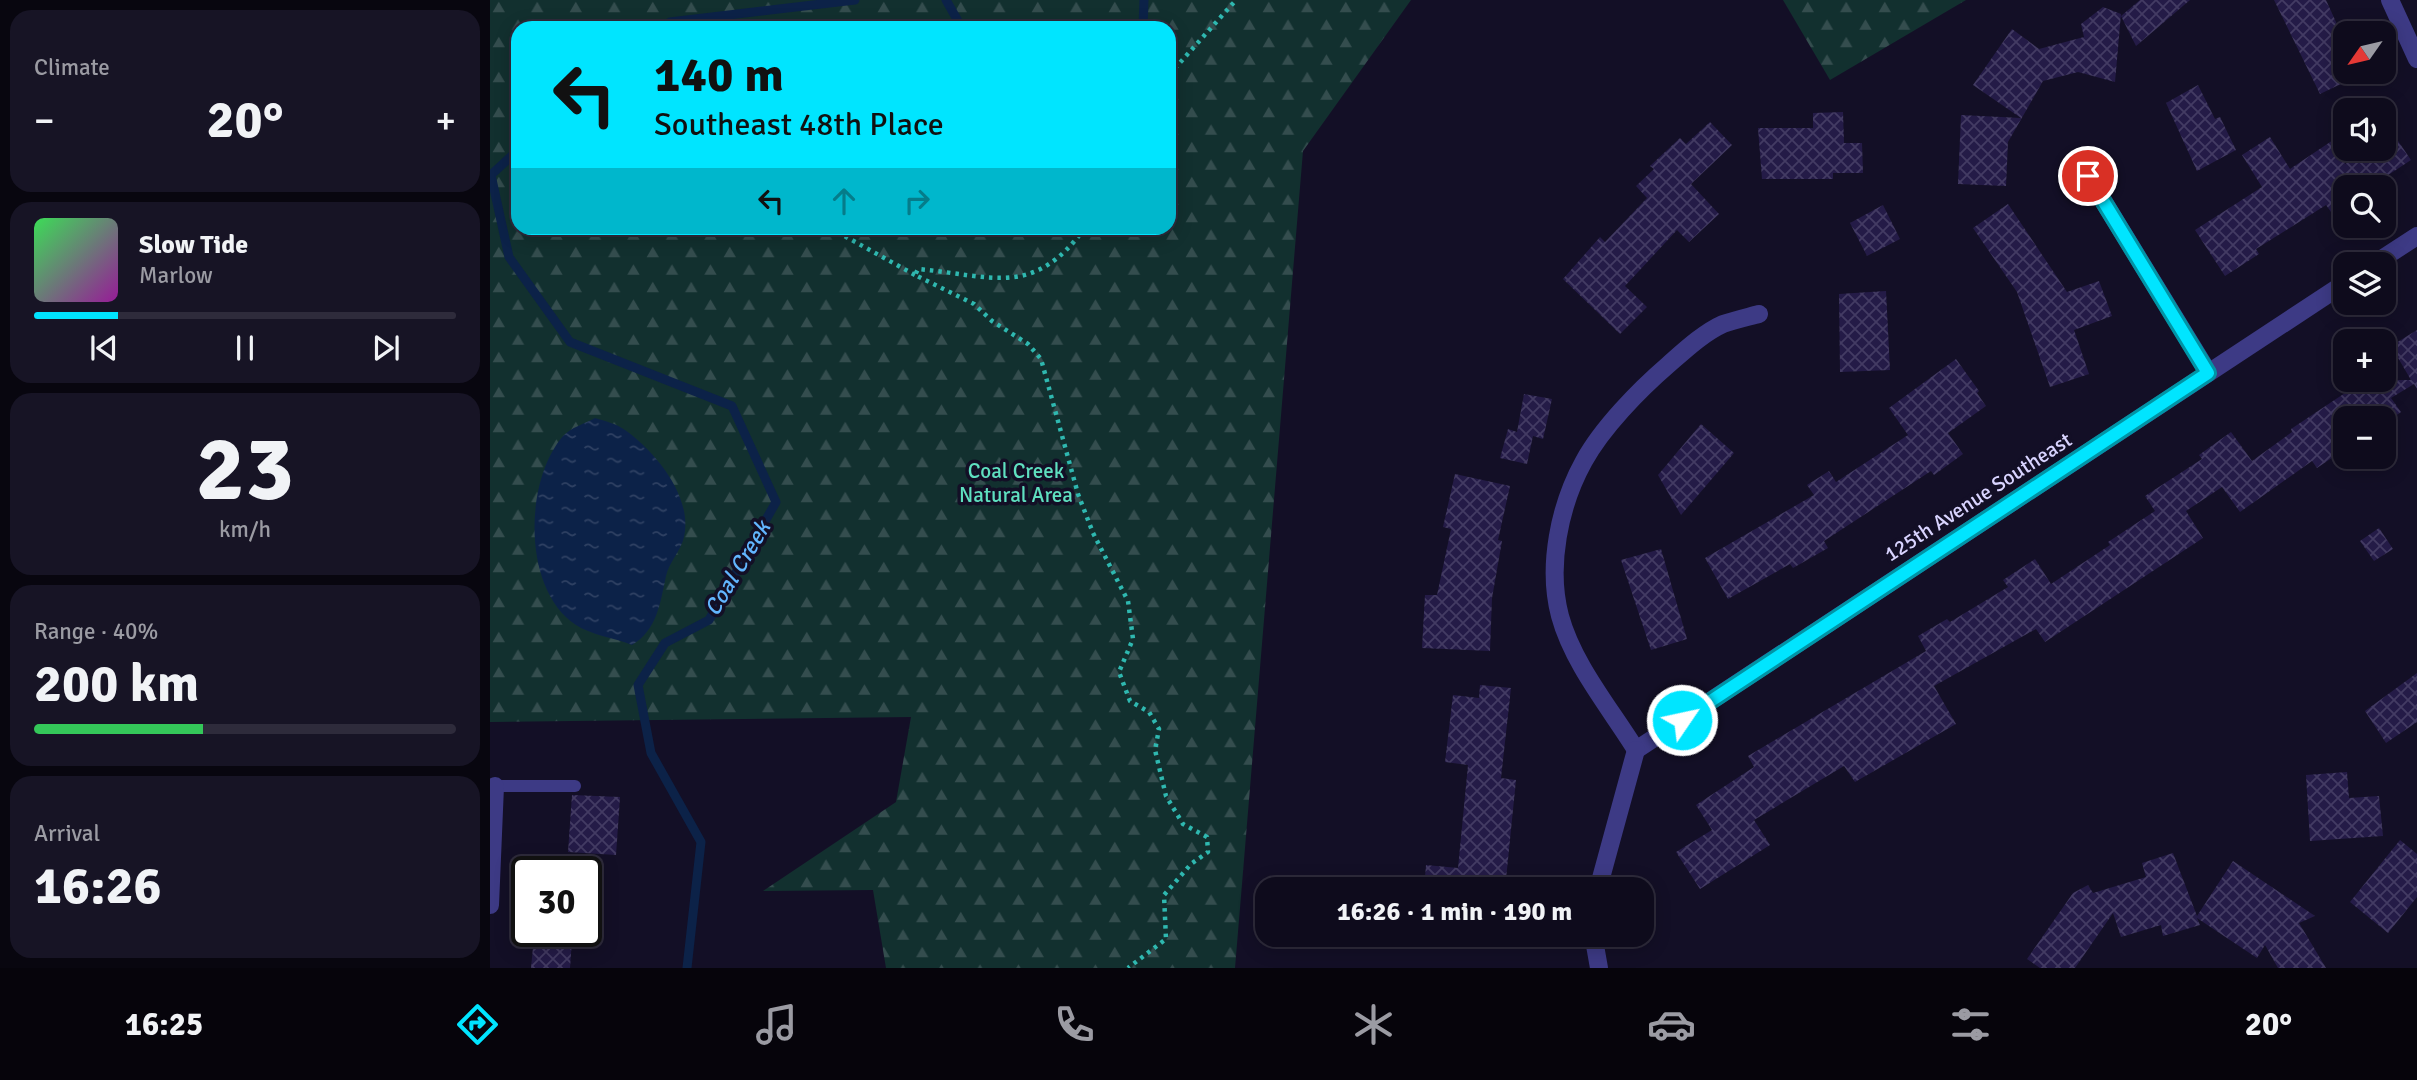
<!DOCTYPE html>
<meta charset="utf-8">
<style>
body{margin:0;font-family:Signika,sans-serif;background:#171425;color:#f1f3f6;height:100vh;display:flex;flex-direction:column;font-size:26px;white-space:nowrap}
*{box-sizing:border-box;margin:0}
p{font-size:23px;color:#9b9ba3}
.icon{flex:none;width:38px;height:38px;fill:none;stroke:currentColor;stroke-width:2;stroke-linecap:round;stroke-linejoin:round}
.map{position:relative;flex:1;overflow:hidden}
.side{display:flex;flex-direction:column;gap:10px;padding:10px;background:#08060f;width:490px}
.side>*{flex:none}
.hud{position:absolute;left:21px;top:21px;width:665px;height:214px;border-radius:21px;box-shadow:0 4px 18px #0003,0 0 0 2px #2e2b3b;background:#00e5ff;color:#111;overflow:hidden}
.needle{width:46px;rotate:236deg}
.controls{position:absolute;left:1843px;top:21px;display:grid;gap:14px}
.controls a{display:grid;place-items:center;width:63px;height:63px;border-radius:14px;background:#0e0b1c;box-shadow:0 4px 18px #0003,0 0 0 2px #2e2b3b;font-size:35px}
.speed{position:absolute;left:21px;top:856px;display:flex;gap:14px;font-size:35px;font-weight:700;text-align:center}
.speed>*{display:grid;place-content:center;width:91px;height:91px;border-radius:50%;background:#0e0b1c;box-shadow:0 4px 18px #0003,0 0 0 2px #2e2b3b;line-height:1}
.speed .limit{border:4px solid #111;border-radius:10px;background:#fff;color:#111}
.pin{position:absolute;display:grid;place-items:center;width:60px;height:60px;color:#fff;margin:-30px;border:4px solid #fff;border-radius:50%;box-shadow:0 2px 7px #0007}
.me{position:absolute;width:77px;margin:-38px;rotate:56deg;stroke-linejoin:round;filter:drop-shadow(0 0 5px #0008)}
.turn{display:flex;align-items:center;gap:24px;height:147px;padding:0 28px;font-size:32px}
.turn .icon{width:91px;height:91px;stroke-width:2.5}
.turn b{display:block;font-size:49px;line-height:60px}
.lanes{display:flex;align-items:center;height:66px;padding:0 28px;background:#0003;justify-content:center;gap:35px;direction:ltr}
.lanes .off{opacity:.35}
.big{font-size:52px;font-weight:700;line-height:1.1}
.side .widget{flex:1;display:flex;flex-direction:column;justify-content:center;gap:10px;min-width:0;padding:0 24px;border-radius:21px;background:#171425}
.side .dial{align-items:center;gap:0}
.dial b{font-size:91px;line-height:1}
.song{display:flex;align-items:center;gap:21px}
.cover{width:84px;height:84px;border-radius:10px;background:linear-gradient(135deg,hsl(130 70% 55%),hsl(300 70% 35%))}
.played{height:7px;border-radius:4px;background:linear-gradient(90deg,#00e5ff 20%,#2e2b3b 20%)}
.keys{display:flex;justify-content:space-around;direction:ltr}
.heat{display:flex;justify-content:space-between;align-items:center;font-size:38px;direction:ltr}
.charge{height:10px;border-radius:5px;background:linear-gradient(90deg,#34c759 40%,#2e2b3b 0)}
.trip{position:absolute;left:765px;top:877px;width:399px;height:70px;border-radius:21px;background:#0e0b1c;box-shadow:0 4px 18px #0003,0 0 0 2px #2e2b3b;font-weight:700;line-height:70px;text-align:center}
.dock{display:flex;height:112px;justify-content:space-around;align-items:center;background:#06040b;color:#9b9ba3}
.dock .icon{width:49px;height:49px}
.dock .current{color:#00e5ff}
.dock b{font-size:32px;color:#f1f3f6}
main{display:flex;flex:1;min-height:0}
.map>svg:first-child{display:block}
.forest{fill:url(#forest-firs);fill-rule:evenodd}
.water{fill:url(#water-ripples)}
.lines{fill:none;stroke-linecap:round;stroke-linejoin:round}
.stream{stroke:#0c2248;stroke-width:9}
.building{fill:url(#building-cross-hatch)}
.path{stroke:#2fb8b0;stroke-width:4.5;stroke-dasharray:3.5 5;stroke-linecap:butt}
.service{stroke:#3d3a85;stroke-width:12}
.minor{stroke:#3d3a85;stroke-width:18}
.route-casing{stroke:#0095a6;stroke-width:18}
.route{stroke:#00e5ff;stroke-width:12}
.labels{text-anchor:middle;stroke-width:7;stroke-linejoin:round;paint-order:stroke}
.park-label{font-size:21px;fill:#5fe0c0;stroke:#130f26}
.street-label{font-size:21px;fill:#d9d4ff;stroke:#130f26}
.water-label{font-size:23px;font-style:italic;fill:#62b6ff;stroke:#130f26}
</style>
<main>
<section class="side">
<div class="widget"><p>Climate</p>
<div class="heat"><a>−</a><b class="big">20°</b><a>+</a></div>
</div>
<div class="widget">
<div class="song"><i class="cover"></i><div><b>Slow Tide</b><p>Marlow</p></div></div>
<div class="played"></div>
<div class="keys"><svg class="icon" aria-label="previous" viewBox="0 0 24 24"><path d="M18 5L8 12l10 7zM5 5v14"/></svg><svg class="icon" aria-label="pause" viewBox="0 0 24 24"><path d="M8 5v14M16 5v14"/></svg><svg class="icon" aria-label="next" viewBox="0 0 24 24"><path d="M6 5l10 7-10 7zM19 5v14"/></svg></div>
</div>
<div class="widget dial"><b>23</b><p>km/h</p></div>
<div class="widget"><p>Range · 40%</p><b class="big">200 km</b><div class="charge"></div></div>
<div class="widget"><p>Arrival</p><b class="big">16:26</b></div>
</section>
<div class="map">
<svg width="1927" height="968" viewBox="0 0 1927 968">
<defs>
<pattern id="forest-firs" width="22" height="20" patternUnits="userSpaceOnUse" patternTransform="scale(1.75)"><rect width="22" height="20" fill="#12302f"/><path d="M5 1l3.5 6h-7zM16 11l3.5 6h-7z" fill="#344d4e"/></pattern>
<pattern id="water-ripples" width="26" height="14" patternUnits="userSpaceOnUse" patternTransform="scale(1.75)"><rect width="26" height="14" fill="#0c2248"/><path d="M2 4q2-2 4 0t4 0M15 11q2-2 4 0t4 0" fill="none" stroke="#2f4163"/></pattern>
<pattern id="building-cross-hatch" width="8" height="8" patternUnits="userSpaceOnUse" patternTransform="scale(1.75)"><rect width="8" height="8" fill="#241b47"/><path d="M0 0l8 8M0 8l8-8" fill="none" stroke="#433b63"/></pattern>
</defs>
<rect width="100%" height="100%" fill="#130f26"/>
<g class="forest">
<path d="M0,0H921L813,151L745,968H396L383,890L273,891L406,802L421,717L0,722ZM28,28H679V228H28Z"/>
<polygon points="1293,0 1476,0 1340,80"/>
</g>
<path class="water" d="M105,418C115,421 127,424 135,430C166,452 203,497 194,537C191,551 179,562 176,576C170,604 167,630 142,645C125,638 101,635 86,625C32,590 34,481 73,436C80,428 96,423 105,418Z"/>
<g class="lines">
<g class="stream">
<polyline points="456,0 472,28"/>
<polyline points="172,28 180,22 365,0"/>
<polyline points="653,28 654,0"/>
<polyline points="28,150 1,175 19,257 80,342 242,406 286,502 219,620 175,643 148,685 161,753 211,842 197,968"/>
</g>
</g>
<g class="building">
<polygon points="1650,0 1700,0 1646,46 1631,16"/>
<polygon points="1784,0 1836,0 1855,42 1855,82 1830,94"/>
<polygon points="1613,7 1631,14 1625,82 1588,72 1553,81 1518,142 1516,186 1468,184 1471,115 1531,118 1483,85 1522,29 1549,49 1594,37 1591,24"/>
<polygon points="1708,85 1725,119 1730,117 1746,150 1707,171 1676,103"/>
<polygon points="1353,112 1354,143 1372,143 1373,173 1343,173 1343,179 1272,179 1268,128 1323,128 1323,113"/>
<polygon points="1220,122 1242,145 1201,184 1229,214 1199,242 1187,230 1135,286 1157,307 1130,334 1073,279 1110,237 1115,242 1157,198 1146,186 1164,169 1160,166 1190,138 1196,144"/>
<polygon points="1855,132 1855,164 1878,149 1894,149 1894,138 1902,132 1921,160 1880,187 1855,187 1855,202 1841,212 1836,205 1766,249 1769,254 1735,276 1705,230 1772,187 1752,155 1780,137 1800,169"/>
<polygon points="1518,204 1577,292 1609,281 1622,316 1584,330 1599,374 1560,387 1527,292 1483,228"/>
<polygon points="1393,205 1410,239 1377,256 1360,223"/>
<polygon points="1396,291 1400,370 1350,372 1349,294"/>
<polygon points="1927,330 1927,389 1924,384 1901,398 1911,412 1894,424 1894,418 1855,418 1855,449 1827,468 1822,461 1750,512 1732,487 1696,511 1713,538 1555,642 1546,629 1444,686 1466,724 1365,782 1354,766 1264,820 1280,845 1210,889 1186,852 1222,830 1206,805 1264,767 1258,756 1436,651 1428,636 1457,619 1460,622 1518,587 1513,580 1545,559 1561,584 1620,545 1618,542 1665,511 1655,496 1712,459 1709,455 1741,432 1762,461 1802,432 1801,429 1855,393 1846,380 1921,380 1901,346"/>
<polygon points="1466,359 1489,391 1487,393 1496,406 1458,433 1473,454 1444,475 1441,471 1334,541 1338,548 1303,568 1300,564 1238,599 1215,558 1324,495 1317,485 1339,471 1346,482 1418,435 1399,408"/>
<polygon points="1034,394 1062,399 1053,439 1043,436 1037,464 1010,458 1018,429 1027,432"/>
<polygon points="1211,424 1244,453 1191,515 1168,475"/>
<polygon points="965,474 1020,486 1008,540 1012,541 1002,598 1000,651 932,648 935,595 947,595 961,529 953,527"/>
<polygon points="1889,528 1903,549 1884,561 1870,541"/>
<polygon points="1171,549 1197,639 1161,650 1131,560"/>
<polygon points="1927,673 1927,722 1896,743 1875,711"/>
<polygon points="990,685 1021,688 1011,778 1026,780 1015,889 934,889 936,865 968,868 978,765 955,762 963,695 989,698"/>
<polygon points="1857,772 1859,798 1889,796 1893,836 1820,841 1816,775"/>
<polygon points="82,795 130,797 126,855 78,852"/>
<polygon points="1910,840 1927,854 1927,897 1898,933 1860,902"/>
<polygon points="1683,853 1707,916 1743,861 1825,916 1809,923 1836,968 1788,968 1775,945 1767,958 1707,918 1710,925 1673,936 1671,925 1631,937 1623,913 1585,968 1550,968 1537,959 1583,893 1598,885 1603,893 1656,877 1652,863"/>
<polygon points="44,936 82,940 80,968 41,968"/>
</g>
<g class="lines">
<g class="path">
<polyline points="679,75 746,0"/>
<polyline points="340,228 425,275"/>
<path d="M595,228C543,298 504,276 428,269L425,275L484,304L502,321L538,344L551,359L588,494L603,533L638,601L643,639L629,672L640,701L659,712L669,729L665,750L676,796L693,824L717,837L718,852L701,864L674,895L676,939L638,968"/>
</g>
<polyline class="service" points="5,786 85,786"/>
<g class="minor">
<polyline points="1900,0 1927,59"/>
<polyline points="1598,176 1718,372"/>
<polyline points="1884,264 1927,236"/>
<polyline points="1146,750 1855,283"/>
<path d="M1146,750C1120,708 1083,664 1070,616C1057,567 1069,506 1094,461C1112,428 1149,390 1178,365C1194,351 1213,333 1233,324C1245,320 1258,317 1269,314"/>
<polyline points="1108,889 1146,750"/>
<polyline points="0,905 5,786"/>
<polyline points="1103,934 1109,968"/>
</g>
</g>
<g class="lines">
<defs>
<polyline id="route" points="1192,720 1718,373 1598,176"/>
</defs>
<use href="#route" class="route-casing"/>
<use href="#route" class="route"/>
</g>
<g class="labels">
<g class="park-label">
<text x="526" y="478">Coal Creek<tspan x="526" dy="24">Natural Area</tspan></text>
</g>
<g class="street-label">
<text transform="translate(1488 497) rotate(-33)" y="7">125th Avenue Southeast</text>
</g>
<g class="water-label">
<text transform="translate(247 568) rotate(-59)" y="8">Coal Creek</text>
</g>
</g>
</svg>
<div class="controls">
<a><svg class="needle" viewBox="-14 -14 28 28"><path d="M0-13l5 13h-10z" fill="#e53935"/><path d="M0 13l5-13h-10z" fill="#9b9ba3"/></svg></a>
<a><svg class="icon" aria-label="sound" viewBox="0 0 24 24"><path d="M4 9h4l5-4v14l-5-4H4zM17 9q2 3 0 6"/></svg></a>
<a><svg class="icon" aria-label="search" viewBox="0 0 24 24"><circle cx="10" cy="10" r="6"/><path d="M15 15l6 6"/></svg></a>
<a><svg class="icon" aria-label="layers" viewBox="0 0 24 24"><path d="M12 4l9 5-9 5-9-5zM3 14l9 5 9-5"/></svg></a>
<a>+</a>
<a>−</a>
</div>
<div class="speed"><div class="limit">30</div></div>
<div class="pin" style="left:1598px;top:176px;background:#d93025"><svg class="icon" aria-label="arrive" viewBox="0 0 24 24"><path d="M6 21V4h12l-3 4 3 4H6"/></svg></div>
<svg class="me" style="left:1192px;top:720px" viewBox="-20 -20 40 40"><circle r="17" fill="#00e5ff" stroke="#fff" stroke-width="3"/><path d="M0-11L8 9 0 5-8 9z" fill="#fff"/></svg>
<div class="trip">16:26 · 1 min · 190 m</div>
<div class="hud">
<div class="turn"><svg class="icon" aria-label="left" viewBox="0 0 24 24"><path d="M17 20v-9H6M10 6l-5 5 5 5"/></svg><div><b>140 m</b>Southeast 48th Place</div></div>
<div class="lanes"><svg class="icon" aria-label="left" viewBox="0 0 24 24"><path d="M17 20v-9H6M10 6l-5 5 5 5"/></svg><svg class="icon off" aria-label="ahead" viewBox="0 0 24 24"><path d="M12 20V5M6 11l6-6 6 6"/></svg><svg class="icon off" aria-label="right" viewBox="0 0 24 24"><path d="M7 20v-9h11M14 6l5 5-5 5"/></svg></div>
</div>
</div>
</main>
<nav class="dock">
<b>16:25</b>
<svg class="icon current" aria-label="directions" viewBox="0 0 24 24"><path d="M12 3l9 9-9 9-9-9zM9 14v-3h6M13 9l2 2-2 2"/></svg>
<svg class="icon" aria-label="music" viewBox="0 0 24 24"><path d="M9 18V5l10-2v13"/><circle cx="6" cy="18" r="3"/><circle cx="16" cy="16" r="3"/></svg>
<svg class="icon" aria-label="phone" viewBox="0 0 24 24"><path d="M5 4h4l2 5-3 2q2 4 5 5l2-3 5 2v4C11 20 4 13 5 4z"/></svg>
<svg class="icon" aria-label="climate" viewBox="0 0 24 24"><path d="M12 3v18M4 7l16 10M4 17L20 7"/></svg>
<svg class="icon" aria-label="car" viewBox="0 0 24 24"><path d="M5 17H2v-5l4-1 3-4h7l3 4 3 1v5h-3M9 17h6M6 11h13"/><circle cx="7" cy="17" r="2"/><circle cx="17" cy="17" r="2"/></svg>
<svg class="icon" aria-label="filters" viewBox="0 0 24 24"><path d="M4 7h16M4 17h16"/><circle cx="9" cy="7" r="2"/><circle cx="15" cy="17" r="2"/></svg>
<b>20°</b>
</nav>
